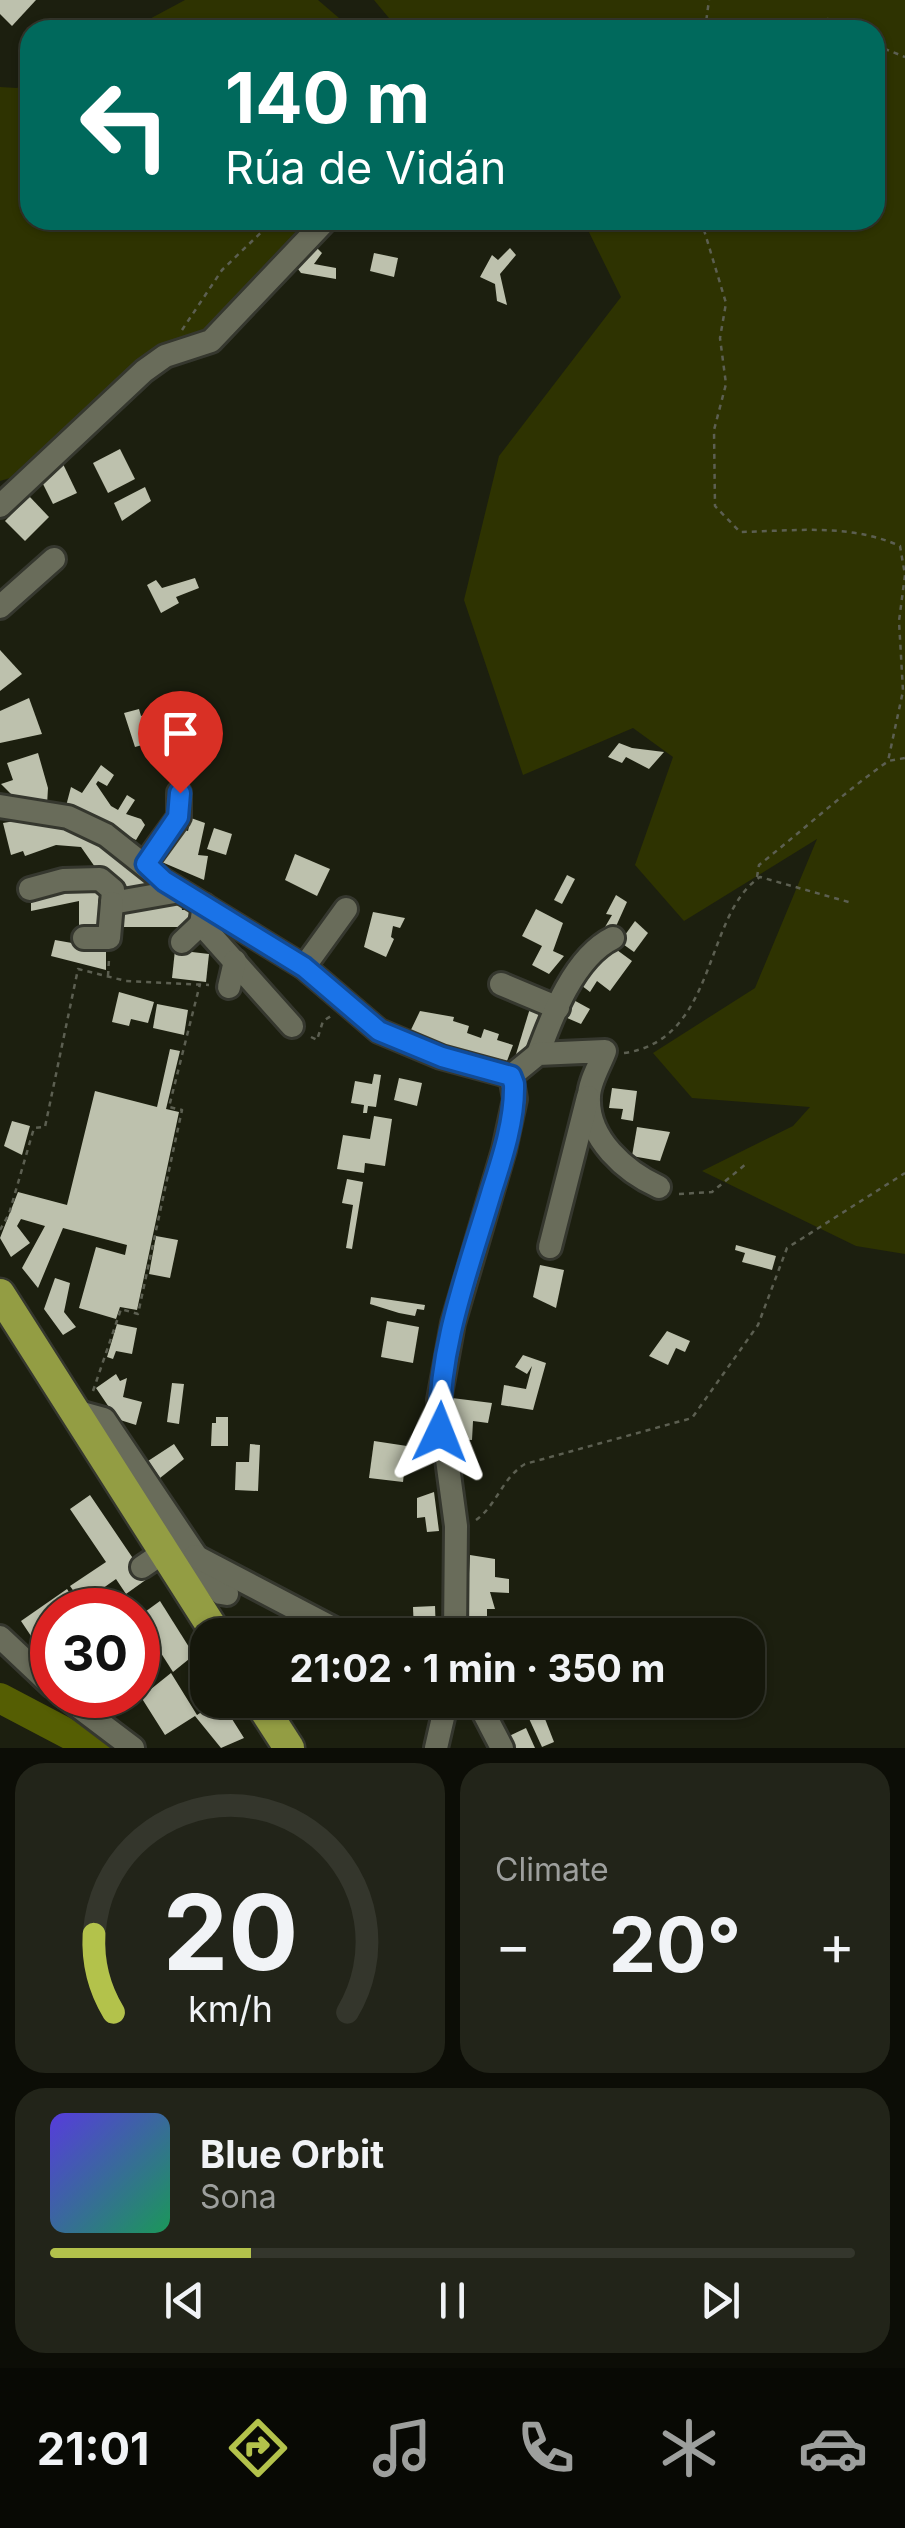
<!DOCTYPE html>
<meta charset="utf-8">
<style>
body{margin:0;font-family:Inter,sans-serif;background:#222419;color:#f1f3f6;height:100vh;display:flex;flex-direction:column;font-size:38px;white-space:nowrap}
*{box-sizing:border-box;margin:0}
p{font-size:32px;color:#9d9f9d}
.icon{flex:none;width:55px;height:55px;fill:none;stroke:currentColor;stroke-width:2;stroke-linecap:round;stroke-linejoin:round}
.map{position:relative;height:1748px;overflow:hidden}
.side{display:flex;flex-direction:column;gap:15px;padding:15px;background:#0c0d06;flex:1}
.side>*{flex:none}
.top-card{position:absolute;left:20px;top:20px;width:865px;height:210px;border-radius:30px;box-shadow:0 2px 8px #0004,0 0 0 2px #34362c;background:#00695c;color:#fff;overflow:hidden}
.speed{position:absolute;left:30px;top:1588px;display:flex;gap:20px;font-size:50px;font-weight:700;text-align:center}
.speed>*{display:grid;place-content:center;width:130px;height:130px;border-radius:50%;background:#15170b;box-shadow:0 2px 8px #0004,0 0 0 2px #34362c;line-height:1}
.speed .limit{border:15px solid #d22;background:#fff;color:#111}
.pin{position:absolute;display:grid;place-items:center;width:85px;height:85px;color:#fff;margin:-102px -42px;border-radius:50% 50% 50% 0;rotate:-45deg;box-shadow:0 0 10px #0007}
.pin .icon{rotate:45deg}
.me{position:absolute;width:110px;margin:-55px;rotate:2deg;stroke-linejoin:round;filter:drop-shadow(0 0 8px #0008)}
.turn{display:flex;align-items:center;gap:35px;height:210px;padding:0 40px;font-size:45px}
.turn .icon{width:130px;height:130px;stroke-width:2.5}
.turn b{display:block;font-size:70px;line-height:85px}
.big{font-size:75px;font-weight:700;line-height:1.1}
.side .card{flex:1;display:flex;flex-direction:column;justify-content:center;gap:15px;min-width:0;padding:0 35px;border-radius:30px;background:#222419}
.side .dial{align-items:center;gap:0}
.dial svg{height:260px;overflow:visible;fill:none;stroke:#34362c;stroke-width:7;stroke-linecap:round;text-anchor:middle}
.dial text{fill:#f1f3f6;stroke:none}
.song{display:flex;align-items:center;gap:30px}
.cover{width:120px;height:120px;border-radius:15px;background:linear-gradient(135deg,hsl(250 70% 55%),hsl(150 70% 35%))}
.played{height:10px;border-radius:5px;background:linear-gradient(90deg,#b3c24b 25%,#34362c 25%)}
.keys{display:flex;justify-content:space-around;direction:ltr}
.heat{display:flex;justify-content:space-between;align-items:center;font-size:55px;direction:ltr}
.side .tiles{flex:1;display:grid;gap:15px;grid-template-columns:1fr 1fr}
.card:last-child{grid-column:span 2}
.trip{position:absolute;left:190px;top:1618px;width:575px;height:100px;border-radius:30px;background:#15170b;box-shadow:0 2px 8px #0004,0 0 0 2px #34362c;font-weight:700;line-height:100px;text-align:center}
.dock{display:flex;height:160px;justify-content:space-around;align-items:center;background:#080904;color:#9d9f9d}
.dock .icon{width:70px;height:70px}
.dock .selected{color:#b3c24b}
.dock b{font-size:45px;color:#f1f3f6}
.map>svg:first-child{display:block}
.green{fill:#2e3301}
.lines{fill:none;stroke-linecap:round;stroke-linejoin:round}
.river{stroke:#555e03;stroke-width:30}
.building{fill:#bdc1ad}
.minor-casing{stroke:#35372e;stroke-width:28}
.major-casing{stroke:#35372e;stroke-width:35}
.path{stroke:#5c5f51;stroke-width:2.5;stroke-dasharray:5 5;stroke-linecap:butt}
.minor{stroke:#696c5a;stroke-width:22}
.major{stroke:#939d43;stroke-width:30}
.route-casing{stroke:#114b97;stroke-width:25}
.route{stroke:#1a73e8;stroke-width:18}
</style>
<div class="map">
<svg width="905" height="1748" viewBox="0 0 905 1748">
<rect width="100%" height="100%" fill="#1c1f0f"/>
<g class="green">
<polygon points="185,0 318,0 353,30 129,30"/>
<polygon points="374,0 905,0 905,1254 856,1246 702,1171 793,1126 810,1107 692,1098 653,1053 755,988 817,839 684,921 635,865 673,757 633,728 523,775 464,600 499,456 621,297 583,220 875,220 875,30 399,30"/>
<polygon points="30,81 30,220 304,220 276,290 231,340 153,354 20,475 0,481 0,87 17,88"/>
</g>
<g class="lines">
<polyline class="river" points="0,1698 95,1748"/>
</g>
<g class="building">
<polygon points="0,0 36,0 12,26 0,14"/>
<polygon points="317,248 322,253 314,264 336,268 336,279 301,273 295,265"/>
<polygon points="510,248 516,255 500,274 507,305 497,301 495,284 480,277 492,255 498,260"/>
<polygon points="374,253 398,258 394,277 370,271"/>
<polygon points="120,449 135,479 108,493 93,463"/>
<polygon points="63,464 77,493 53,504 39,476"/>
<polygon points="145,487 151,501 122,521 114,503"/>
<polygon points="29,496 49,517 25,541 5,521"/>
<polygon points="195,578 199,588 176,597 179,603 161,613 147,585 156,580 162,588"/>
<polygon points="0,650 22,674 0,691"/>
<polygon points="29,698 42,734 0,743 0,711"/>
<polygon points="139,709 141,716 159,711 167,738 135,747 124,713"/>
<polygon points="619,743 632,748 664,752 649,769 626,757 622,763 608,757"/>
<polygon points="38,753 48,788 47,805 17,800 1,784 13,780 7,763"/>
<polygon points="101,765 114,775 107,786 98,781 96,784 111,806 118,810 127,795 135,800 126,814 141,819 145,825 136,840 66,806 71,787 82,793"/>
<polygon points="44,816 87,828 156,880 150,896 123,891 124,887 91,876 95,867 81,847 56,845 25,856 23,851 11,855 3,823"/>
<polygon points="191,818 205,823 198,855 208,856 204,880 164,863 161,869 152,863 178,828 188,831"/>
<polygon points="214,828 232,834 226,855 207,849"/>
<polygon points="295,854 330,869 317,896 285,880"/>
<polygon points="567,875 575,879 562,904 554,900"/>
<polygon points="102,886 108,931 79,928 79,901 31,911 31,890"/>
<polygon points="616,895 627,902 613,933 605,927 612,915 606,914"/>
<polygon points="181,901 182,910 190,910 191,902 196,927 121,927 122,906"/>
<polygon points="536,909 563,923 553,951 564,956 549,974 532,965 542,946 522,936"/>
<polygon points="373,912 405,918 400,928 393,926 391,937 394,939 386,957 364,947"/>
<polygon points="635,921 648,933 634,952 620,942"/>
<polygon points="55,940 106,949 106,970 51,956"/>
<polygon points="606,942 632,961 610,991 597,981 590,992 577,982"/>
<polygon points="175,950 209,954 206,982 172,978"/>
<polygon points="119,992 154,1002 148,1023 131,1019 129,1026 112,1022"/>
<polygon points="568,997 590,1009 581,1024 558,1014"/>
<polygon points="157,1004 188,1010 184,1035 153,1028"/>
<polygon points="531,1005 547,1010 526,1055 513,1064"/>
<polygon points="420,1011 454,1017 453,1021 469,1026 467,1033 481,1038 484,1029 499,1034 497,1040 513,1045 507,1061 408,1036"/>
<polygon points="170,1049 180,1051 166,1109 179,1112 137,1310 120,1307 116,1319 79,1308 96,1247 125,1255 127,1245 63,1228 38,1288 22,1268 45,1226 21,1219 17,1226 30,1243 11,1257 0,1238 18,1192 67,1205 95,1091 157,1107"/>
<polygon points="374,1074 381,1075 376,1107 368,1106 367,1113 363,1113 364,1105 351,1103 355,1081 372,1084"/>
<polygon points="399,1078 422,1083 417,1106 394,1100"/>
<polygon points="612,1088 637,1091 633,1121 621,1119 623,1109 609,1108"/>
<polygon points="374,1116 392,1119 385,1166 365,1163 364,1173 337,1169 343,1135 370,1139"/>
<polygon points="12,1121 30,1126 22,1155 4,1146"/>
<polygon points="637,1127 670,1132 660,1161 632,1156"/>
<polygon points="347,1179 363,1182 352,1249 346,1248 353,1205 342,1203"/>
<polygon points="156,1236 178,1240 170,1278 149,1274"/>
<polygon points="736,1245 776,1256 772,1270 742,1262 745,1253 735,1250"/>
<polygon points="540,1265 564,1270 556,1308 533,1297"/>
<polygon points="55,1278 70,1283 64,1312 76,1327 63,1335 44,1309"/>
<polygon points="371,1297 425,1305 424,1310 417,1309 415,1316 399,1313 370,1304"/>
<polygon points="387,1321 419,1327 413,1363 381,1357"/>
<polygon points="117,1324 137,1328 132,1354 116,1351 113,1359 107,1357"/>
<polygon points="667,1331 690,1341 685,1352 676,1348 668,1365 649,1356"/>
<polygon points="523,1355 546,1363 533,1410 501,1405 504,1385 526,1389 532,1366 527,1374 515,1367"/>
<polygon points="116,1374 120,1381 127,1378 123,1397 142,1402 136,1425 117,1419 96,1388"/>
<polygon points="172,1383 184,1384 179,1424 167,1422"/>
<polygon points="452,1398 492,1403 488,1423 473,1421 472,1440 451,1439"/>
<polygon points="216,1417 228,1417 228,1446 211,1446 212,1423 216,1423"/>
<polygon points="374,1441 407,1446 403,1482 369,1478"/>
<polygon points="174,1444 184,1459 160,1478 148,1461"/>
<polygon points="250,1444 260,1445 258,1491 235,1490 236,1462 249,1462"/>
<polygon points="434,1492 439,1531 427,1532 425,1517 417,1518 417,1498"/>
<polygon points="90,1495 147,1579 126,1594 116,1579 82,1603 70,1586 106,1562 70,1509"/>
<polygon points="470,1555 495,1559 495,1577 509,1579 509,1593 490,1592 495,1609 487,1609 487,1623 493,1626 466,1627"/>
<polygon points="67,1589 81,1610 52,1610 52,1647 43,1654 21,1621"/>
<polygon points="160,1601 194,1655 173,1672 138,1617"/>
<polygon points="435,1606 436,1635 414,1633 413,1607"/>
<polygon points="171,1673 197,1715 220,1700 244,1738 221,1748 195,1716 165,1735 141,1697"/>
<polygon points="540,1706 554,1742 542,1747 526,1712"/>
<polygon points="526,1728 535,1748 512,1748 507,1737"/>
</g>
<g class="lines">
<defs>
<g id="minor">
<polyline points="0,506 144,371 165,356 211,341 326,220"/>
<polyline points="0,607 54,559"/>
<polyline points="0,806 68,817 106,835 164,881 304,967 379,1031 441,1057 511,1076"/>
<polyline points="145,864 179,817 179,793"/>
<polyline points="30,889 63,880 100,879 113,890 112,903 180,891"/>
<polyline points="204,905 201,924 292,1026"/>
<polyline points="84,938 109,938 112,903"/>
<polyline points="182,942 201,924"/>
<polyline points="304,967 346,909"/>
<polyline points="501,984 558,1008"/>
<polyline points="229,987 235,961"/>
<path d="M538,1054C552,1016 574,957 613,938"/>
<path d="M511,1076L538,1054L605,1051C600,1065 589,1082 589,1097C587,1139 626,1172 659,1187"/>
<polyline points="550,1247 588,1097"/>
<polyline points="75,1411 104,1419 221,1593 227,1594"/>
<polyline points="195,1556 346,1635"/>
<polyline points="142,1567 164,1552"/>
<polyline points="455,1635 456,1526 439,1400 453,1323 504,1150 515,1099 511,1076"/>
<polyline points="0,1637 52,1686"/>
<polyline points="63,1695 133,1748"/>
<polyline points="477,1700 502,1748"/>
<polyline points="436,1748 447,1700"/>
</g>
<g id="major">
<polyline points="0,1294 217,1635"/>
<polyline points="258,1700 289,1748"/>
</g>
</defs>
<use href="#minor" class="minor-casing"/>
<use href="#major" class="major-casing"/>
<g class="path">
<polyline points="705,30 709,0"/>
<polyline points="777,30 828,19 845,30"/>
<polyline points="875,45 905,57"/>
<path d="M701,220L726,303L720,338L726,384L714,430L715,506L740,532C794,531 849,523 900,546L905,575L899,621L903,691L888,761L905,758"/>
<polyline points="182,330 222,270 274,220"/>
<path d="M757,877L759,865C802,831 842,794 887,762"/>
<polyline points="108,976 109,959"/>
<polyline points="311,1037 317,1040 323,1021 331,1016"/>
<path d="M624,1053C718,1040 703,915 760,877L852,903"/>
<polyline points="679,1194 712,1192 746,1164"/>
<polyline points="0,1230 9,1214 34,1128 45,1127 78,969 126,981 209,985"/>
<polyline points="93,1391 121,1309 138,1314 182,1110 169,1107 200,984"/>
<path d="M476,1520C497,1505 502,1478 525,1464L692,1418L758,1325L787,1248L905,1173"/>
</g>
<use href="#minor" class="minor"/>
<use href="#major" class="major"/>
</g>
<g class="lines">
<defs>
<path id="route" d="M180,793L178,817L146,864L164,881L304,967L379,1031L442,1057L511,1076L514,1084C515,1119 503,1156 492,1190C469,1268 437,1350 440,1432"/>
</defs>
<use href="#route" class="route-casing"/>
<use href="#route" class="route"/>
</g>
</svg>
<div class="speed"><div class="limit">30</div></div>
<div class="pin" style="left:180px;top:793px;background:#d93025"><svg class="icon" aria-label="arrive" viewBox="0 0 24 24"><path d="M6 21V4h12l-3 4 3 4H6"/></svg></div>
<svg class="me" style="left:440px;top:1432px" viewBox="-20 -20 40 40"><path d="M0-17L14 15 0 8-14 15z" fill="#1a73e8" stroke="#fff" stroke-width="4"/></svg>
<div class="trip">21:02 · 1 min · 350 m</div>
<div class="top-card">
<div class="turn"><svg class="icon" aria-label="left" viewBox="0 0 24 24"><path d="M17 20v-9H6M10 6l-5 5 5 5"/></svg><div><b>140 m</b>Rúa de Vidán</div></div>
</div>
</div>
<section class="side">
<div class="tiles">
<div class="card dial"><svg viewBox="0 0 100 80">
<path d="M14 69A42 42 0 1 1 86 69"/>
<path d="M14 69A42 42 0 0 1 8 45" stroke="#b3c24b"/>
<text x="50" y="56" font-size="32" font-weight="700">20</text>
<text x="50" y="72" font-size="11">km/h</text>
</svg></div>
<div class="card"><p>Climate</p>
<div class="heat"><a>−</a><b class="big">20°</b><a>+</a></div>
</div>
<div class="card">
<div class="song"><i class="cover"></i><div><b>Blue Orbit</b><p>Sona</p></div></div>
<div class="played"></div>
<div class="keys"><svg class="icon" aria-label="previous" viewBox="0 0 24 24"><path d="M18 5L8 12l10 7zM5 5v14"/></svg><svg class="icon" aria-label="pause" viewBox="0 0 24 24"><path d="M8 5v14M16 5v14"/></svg><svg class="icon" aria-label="next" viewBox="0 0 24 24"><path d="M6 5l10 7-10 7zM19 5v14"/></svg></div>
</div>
</div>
</section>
<nav class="dock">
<b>21:01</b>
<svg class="icon selected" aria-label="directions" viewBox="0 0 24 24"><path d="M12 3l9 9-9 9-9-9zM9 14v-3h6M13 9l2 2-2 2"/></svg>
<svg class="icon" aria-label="music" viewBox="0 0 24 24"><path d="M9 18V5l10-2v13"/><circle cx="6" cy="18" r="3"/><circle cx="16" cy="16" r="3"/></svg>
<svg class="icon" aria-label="phone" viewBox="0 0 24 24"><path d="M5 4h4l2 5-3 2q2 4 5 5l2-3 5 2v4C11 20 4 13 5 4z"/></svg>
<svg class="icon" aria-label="climate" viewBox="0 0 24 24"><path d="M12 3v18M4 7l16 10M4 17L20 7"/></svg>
<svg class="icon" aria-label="car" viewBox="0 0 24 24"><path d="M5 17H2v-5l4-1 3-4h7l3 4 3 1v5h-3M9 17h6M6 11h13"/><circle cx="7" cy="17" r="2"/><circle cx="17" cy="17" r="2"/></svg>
</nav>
